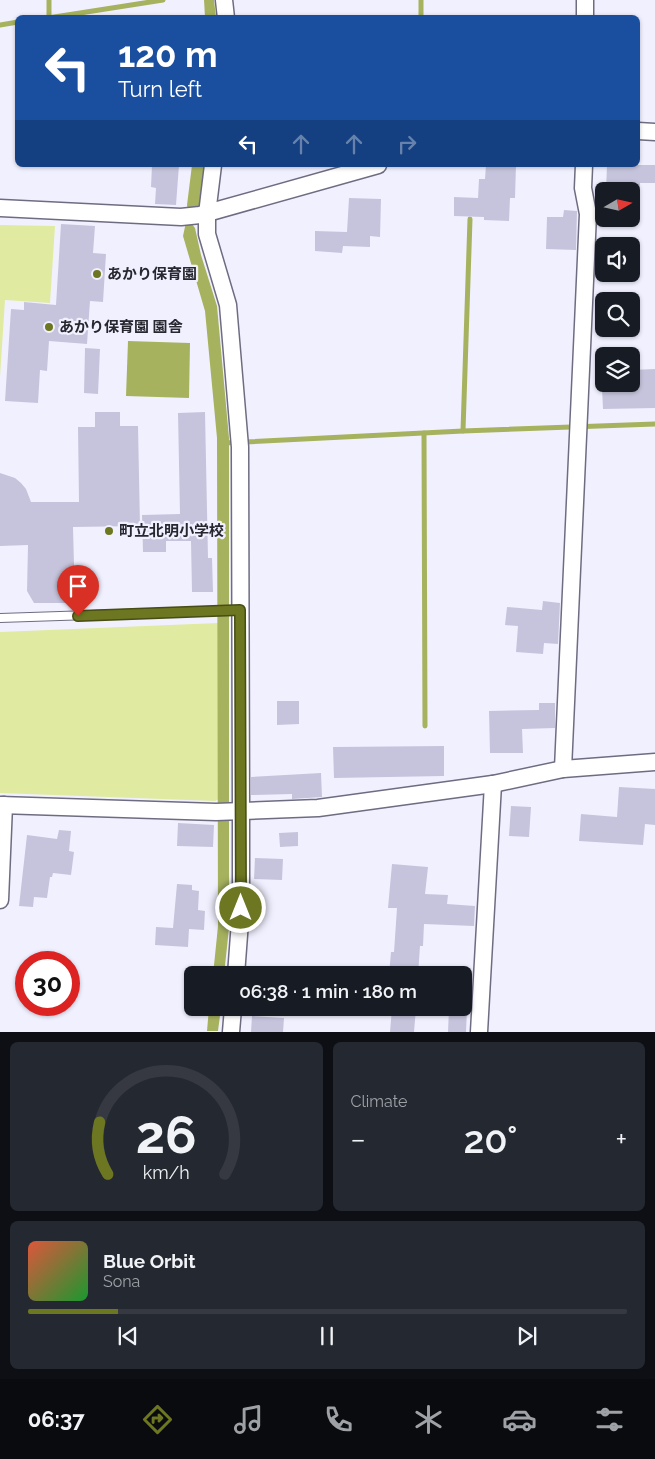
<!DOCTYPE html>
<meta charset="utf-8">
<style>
body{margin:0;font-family:Raleway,"Noto Sans JP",sans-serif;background:#242831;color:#f1f3f6;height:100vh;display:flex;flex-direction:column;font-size:19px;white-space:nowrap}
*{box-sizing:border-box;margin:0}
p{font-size:16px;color:#9ea1a6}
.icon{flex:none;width:28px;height:28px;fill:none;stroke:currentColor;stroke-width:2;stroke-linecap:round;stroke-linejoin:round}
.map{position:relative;height:1032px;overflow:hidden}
.side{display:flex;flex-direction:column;gap:10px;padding:10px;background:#0d0f14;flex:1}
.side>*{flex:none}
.guide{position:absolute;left:15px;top:15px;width:625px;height:152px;border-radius:8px;box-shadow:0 1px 4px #0004;background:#1a4fa0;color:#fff;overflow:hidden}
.needle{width:32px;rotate:81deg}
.buttons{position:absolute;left:595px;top:182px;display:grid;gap:10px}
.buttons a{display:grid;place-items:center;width:45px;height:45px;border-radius:8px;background:#171b24;box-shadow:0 1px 4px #0004;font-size:25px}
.speed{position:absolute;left:15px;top:951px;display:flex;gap:10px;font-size:25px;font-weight:700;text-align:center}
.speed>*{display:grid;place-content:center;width:65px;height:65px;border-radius:50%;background:#171b24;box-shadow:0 1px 4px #0004;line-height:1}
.speed .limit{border:8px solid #d22;background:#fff;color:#111}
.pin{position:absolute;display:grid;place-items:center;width:42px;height:42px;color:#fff;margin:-51px -21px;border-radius:50% 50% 50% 0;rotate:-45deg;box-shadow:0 0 5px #0007}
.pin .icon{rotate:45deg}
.me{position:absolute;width:55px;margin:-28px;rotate:0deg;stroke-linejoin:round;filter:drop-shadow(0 0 4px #0008)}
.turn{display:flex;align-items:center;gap:18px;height:105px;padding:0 20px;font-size:22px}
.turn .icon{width:65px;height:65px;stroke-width:2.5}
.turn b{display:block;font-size:35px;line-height:42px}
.lanes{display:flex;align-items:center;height:48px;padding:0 20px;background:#0003;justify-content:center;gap:25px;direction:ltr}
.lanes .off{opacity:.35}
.big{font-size:38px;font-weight:600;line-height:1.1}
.side .widget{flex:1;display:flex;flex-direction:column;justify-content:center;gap:8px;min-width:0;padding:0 18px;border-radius:8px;background:#242831}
.side .dial{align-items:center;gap:0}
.dial svg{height:130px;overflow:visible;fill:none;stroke:#363941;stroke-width:7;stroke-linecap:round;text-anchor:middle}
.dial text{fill:#f1f3f6;stroke:none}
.song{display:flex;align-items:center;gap:15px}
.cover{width:60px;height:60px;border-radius:8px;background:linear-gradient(135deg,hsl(10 70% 55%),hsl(130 70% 35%))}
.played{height:5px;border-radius:2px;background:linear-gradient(90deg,#6d7620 15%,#363941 15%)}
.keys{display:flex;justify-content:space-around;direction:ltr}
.heat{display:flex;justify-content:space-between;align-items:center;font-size:28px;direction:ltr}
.side .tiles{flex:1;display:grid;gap:10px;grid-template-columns:1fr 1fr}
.widget:last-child{grid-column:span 2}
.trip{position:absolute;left:184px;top:966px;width:288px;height:50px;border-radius:8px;background:#171b24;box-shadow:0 1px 4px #0004;font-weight:600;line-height:50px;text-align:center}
.tabs{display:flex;height:80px;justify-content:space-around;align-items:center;background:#090b0e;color:#9ea1a6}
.tabs .icon{width:35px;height:35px}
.tabs .on{color:#6d7620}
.tabs b{font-size:22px;color:#f1f3f6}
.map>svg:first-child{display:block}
.green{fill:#e0eba1}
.water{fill:#a7b25f}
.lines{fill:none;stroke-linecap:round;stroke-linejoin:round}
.stream{stroke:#a7b25f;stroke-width:5}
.building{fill:#c6c4dc}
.lane-casing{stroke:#6e6c81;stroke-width:10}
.street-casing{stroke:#6e6c81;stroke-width:19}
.lane{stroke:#fff;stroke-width:8}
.street{stroke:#fff;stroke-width:16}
.route-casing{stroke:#474d15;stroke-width:12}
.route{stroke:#6d7620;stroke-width:9}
.poi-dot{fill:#6d7620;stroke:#f1f0ff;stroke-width:2}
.labels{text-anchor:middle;stroke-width:4.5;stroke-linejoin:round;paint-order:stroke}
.poi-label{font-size:15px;font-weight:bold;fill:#272730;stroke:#f1f0ff;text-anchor:start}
</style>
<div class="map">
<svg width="655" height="1032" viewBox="0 0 655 1032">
<rect width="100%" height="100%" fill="#f1f0ff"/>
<g class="green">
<polygon points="0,225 55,226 50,303 5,300 0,377"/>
<polygon points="218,623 219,799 215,801 0,793 0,632"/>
</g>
<g class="water">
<polygon points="204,0 214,0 216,17 205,17"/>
<polygon points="192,165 204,165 200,204 195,209 192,224 195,228 201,255 217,306 229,438 229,928 224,975 213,975 218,926 217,438 205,311 183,236 188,213 187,205"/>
<polygon points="128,341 190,343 189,398 126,396"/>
<polygon points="209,1008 221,1008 218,1031 207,1031"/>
</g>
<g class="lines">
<g class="stream">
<polyline points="49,0 49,17"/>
<polyline points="48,18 163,0"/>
<polyline points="421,18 421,0"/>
<polyline points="0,25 18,22"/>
<polyline points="463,431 470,219"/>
<polyline points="424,433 425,726"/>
<polyline points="224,443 463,431 655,424"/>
</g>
</g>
<g class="building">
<polygon points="152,165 179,165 176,205 155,204 156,188 151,187"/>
<polygon points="486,165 516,165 515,198 510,198 509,221 484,220 484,217 454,216 454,197 478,198 479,179 485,179"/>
<polygon points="607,165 655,165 655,183 640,183 640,191 606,191"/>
<polygon points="349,198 381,199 380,237 370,236 370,247 343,246 342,253 315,251 315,231 347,232"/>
<polygon points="564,210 577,211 576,250 546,249 547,217 563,217"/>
<polygon points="61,224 95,226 93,253 106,254 103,302 90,301 87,344 49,341 47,371 40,370 38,403 5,401 11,309 24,310 24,302 56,305"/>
<polygon points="85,348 100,349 98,394 84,393"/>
<polygon points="655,369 655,408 603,409 602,388 607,388 607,384 631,384 631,370"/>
<polygon points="95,412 120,412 120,426 138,426 140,526 73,527 75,603 34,603 27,591 28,545 0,546 0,473 15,478 21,483 26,489 31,502 79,502 78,427 95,427"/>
<polygon points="205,412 208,558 212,558 213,592 192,592 191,541 166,541 166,552 143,552 142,515 180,514 178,413"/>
<polygon points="543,601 560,603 558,644 544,643 543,654 516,652 518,626 505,625 507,607 542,610"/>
<polygon points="277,701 299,701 299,724 277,725"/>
<polygon points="539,703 555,703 555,728 522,729 523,753 490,753 489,711 539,710"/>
<polygon points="444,746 444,776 334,778 333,747"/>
<polygon points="321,773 322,797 292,799 292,794 251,795 251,777"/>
<polygon points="619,787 655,789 655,825 645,824 643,845 579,841 581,814 617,817"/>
<polygon points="511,806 531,807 529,837 509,836"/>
<polygon points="178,823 214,825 213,847 177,846"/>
<polygon points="59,830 71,831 69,851 74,852 71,875 53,873 52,877 50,877 47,898 34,897 33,907 19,906 27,835 57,839"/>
<polygon points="298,832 298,846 280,847 279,833"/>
<polygon points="255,858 283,859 282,880 254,879"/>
<polygon points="392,864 428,867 425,894 448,895 447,904 475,906 474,926 424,924 423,946 420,946 418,975 389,975 391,952 394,952 397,908 388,908"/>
<polygon points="177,884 192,885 192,890 199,891 198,910 205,911 204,930 189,929 188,947 155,945 156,927 173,928"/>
<polygon points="392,1008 416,1008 414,1032 390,1032"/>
<polygon points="449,1008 467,1009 466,1032 448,1032"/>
<polygon points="252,1016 284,1018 283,1032 251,1032"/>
</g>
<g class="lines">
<defs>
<polyline id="lane" points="0,618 240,610"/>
<g id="street">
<polyline points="224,0 226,18"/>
<polyline points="585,18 585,0"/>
<polyline points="638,131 655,132"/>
<polyline points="213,165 207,214 207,234 228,305 240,447 241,811 241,908 236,975"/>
<polyline points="0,208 181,217 200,215 378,165"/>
<polyline points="563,769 588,214 583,188 584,165"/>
<polyline points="0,805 216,812 318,808 493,784 563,769 655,762"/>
<polyline points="0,900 4,805"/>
<polyline points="231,1032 233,1008"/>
<polyline points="479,1032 493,784"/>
</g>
</defs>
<use href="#lane" class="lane-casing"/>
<use href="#street" class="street-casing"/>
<use href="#lane" class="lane"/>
<use href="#street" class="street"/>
</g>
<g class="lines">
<defs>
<polyline id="route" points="78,616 240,610 241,908"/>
</defs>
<use href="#route" class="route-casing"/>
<use href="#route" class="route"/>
</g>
<g class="poi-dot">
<circle cx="97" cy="274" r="5"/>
<circle cx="49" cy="327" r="5"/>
<circle cx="109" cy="531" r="5"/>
</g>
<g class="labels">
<g class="poi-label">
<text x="107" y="279">あかり保育園</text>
<text x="59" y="332">あかり保育園 園舎</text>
<text x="119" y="536">町立北明小学校</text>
</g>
</g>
</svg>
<div class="buttons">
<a><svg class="needle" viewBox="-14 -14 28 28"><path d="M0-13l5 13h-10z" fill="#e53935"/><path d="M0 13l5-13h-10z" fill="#9ea1a6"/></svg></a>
<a><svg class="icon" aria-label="sound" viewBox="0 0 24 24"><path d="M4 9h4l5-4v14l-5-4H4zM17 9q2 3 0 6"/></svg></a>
<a><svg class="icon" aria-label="search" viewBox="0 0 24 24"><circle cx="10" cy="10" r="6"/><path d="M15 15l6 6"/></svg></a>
<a><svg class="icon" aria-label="layers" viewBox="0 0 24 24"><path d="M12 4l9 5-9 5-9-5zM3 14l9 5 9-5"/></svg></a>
</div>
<div class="speed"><div class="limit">30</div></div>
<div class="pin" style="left:78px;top:616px;background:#d93025"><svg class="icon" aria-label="arrive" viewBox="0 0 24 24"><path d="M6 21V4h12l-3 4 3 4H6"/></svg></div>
<svg class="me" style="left:241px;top:908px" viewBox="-20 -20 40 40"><circle r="17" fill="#6d7620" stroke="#fff" stroke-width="3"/><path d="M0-11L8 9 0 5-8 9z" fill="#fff"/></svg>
<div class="trip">06:38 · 1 min · 180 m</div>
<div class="guide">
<div class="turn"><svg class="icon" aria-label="left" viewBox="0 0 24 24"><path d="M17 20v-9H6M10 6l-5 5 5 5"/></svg><div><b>120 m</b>Turn left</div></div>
<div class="lanes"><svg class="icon" aria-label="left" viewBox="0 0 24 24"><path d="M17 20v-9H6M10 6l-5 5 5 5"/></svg><svg class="icon off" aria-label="ahead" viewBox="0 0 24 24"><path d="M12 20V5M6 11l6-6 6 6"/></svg><svg class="icon off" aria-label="ahead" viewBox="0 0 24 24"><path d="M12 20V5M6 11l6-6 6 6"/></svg><svg class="icon off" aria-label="right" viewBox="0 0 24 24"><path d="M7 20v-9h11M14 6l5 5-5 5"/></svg></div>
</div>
</div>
<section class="side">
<div class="tiles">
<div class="widget dial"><svg viewBox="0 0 100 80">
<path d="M14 69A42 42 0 1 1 86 69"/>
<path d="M14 69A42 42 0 0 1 9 37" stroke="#6d7620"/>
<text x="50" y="56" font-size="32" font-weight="700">26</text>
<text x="50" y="72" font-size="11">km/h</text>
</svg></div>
<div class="widget"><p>Climate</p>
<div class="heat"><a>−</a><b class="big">20°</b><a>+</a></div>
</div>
<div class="widget">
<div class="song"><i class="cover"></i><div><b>Blue Orbit</b><p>Sona</p></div></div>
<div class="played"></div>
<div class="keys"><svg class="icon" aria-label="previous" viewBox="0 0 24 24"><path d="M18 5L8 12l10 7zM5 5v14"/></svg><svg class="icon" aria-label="pause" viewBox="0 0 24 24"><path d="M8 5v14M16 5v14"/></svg><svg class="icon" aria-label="next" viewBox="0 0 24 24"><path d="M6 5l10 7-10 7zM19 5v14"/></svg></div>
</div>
</div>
</section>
<nav class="tabs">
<b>06:37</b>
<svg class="icon on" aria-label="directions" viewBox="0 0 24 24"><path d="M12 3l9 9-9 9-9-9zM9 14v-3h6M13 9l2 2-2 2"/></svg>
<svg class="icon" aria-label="music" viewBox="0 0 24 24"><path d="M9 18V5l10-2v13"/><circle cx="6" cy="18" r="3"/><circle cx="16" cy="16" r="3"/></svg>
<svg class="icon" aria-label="phone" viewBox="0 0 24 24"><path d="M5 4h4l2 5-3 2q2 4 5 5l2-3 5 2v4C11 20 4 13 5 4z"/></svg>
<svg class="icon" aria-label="climate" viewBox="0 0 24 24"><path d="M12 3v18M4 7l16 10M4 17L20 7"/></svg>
<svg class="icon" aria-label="car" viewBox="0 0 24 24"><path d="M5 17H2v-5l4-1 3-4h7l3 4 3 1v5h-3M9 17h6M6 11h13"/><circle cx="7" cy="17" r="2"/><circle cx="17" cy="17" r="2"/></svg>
<svg class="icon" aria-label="filters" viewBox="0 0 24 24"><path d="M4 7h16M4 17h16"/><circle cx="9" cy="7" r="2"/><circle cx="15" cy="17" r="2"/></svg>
</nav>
